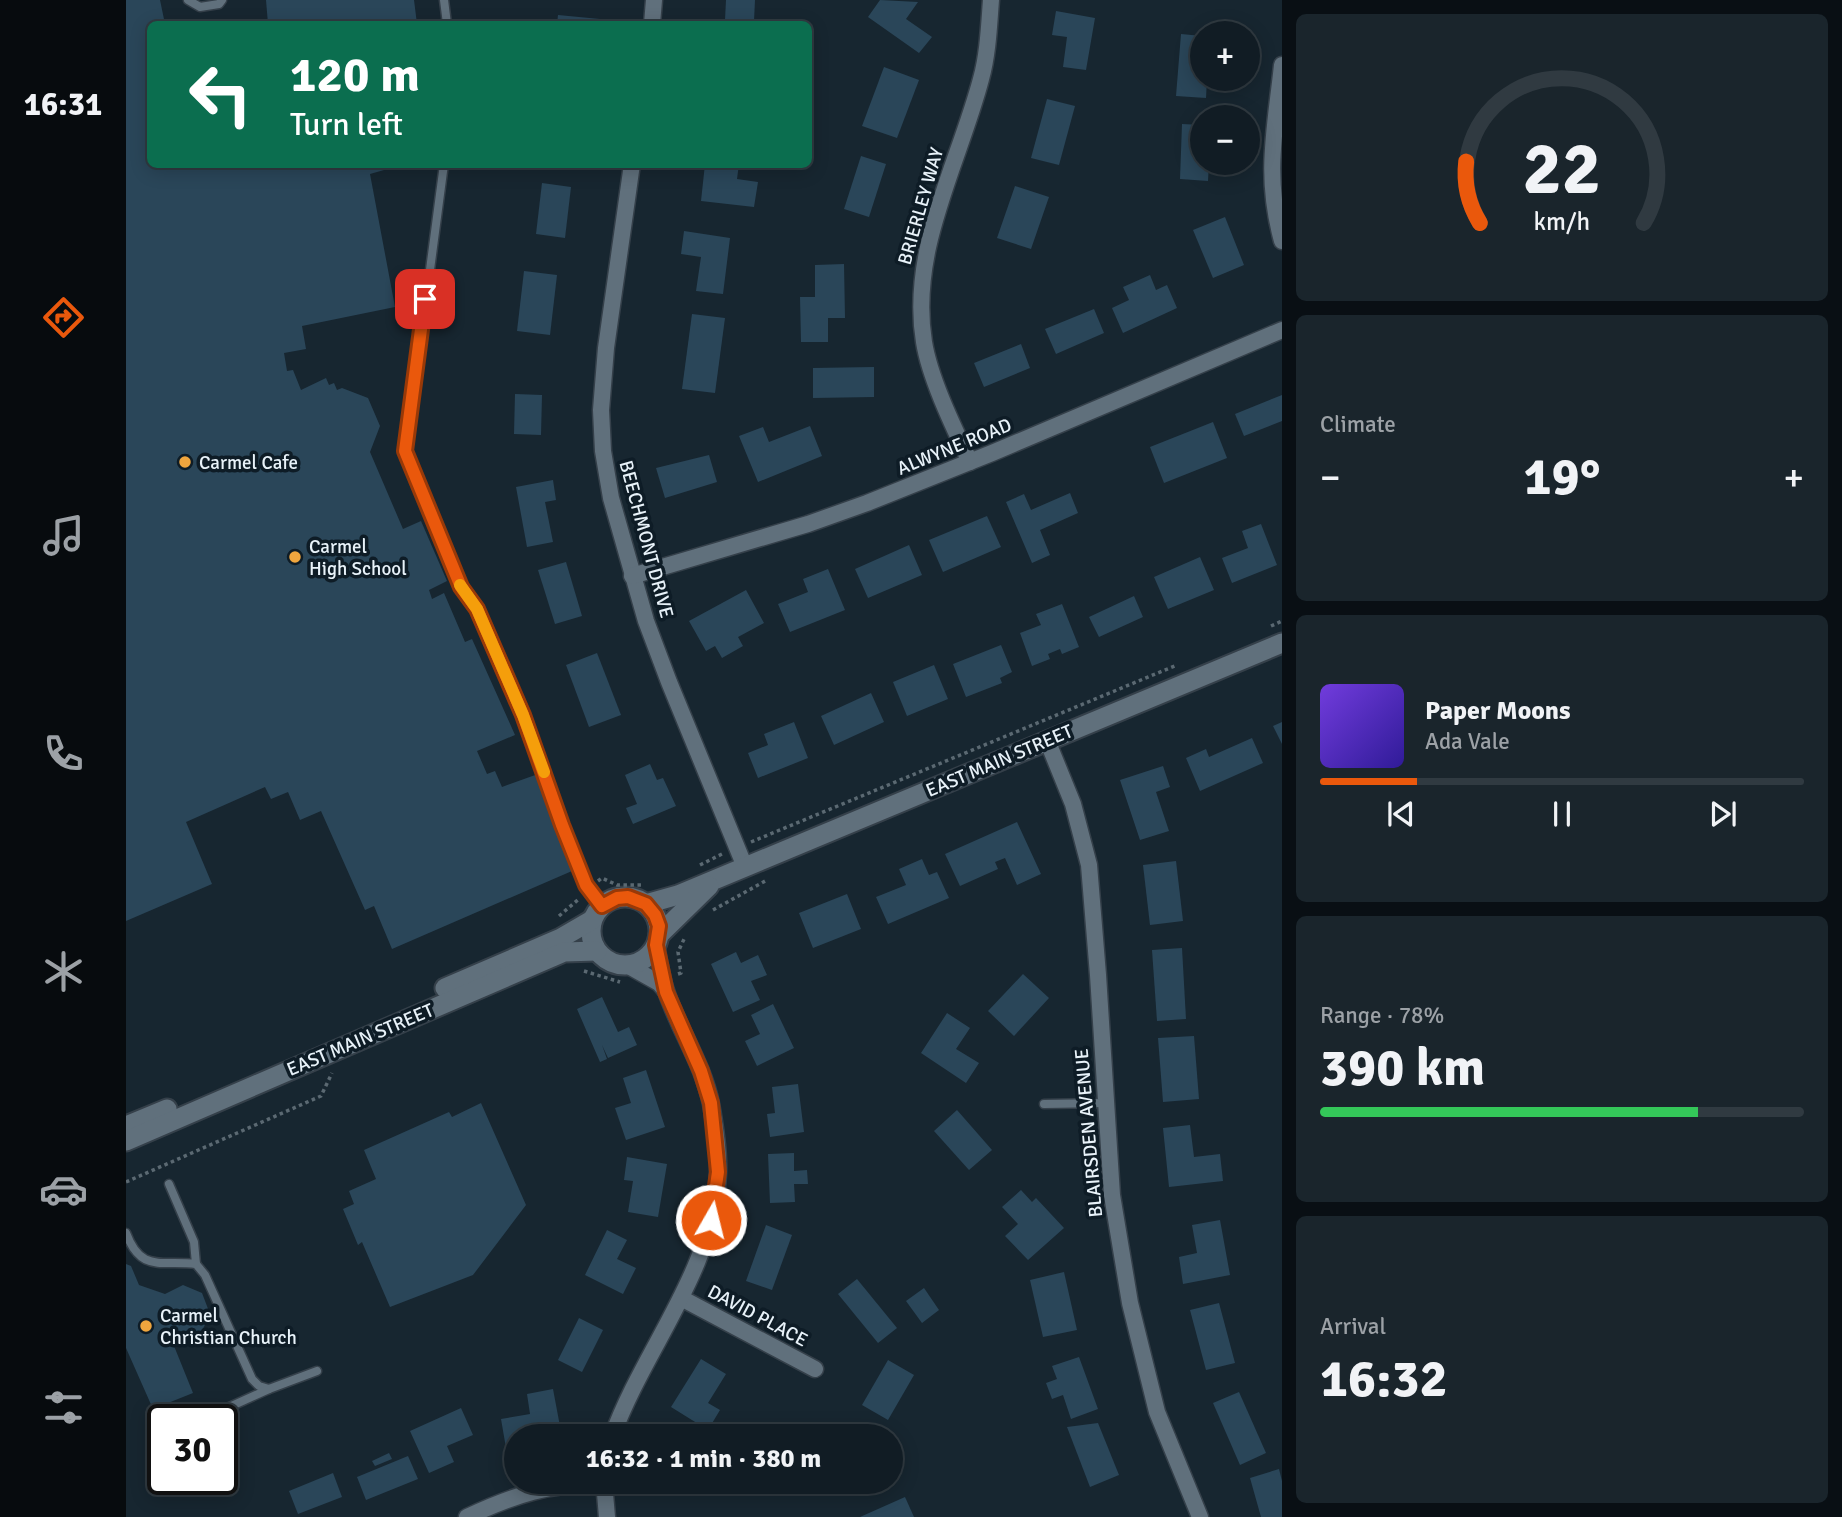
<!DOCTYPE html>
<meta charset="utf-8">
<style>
body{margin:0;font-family:Signika,sans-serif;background:#1a252c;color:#f1f3f6;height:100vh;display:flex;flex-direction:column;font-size:26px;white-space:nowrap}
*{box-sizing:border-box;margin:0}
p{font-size:23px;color:#9ca1a6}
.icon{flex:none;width:38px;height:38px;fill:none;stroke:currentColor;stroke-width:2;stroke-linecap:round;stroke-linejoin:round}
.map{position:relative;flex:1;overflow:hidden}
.sheet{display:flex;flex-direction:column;gap:14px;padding:14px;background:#090f14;width:560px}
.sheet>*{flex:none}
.hud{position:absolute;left:21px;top:21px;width:665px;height:147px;border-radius:10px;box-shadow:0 4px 18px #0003,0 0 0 2px #303a41;background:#0b6e4f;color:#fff;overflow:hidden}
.fabs{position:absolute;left:1064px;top:21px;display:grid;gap:14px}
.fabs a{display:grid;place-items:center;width:70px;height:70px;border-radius:50%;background:#111c24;box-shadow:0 4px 18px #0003,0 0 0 2px #303a41;font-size:35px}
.speed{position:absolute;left:21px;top:1404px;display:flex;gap:14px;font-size:35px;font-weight:700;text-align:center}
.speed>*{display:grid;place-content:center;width:91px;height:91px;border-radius:50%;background:#111c24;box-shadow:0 4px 18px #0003,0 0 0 2px #303a41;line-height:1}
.speed .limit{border:4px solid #111;border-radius:10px;background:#fff;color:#111}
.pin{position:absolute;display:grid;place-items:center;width:60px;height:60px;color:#fff;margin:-30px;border-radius:14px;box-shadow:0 4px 10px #0006}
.me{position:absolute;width:77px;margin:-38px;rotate:8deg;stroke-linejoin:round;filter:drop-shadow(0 0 5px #0008)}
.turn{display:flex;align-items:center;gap:24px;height:147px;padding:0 28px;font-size:32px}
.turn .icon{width:91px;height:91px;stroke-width:2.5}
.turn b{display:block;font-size:49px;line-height:60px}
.big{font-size:52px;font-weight:800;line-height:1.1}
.sheet .tile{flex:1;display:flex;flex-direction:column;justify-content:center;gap:10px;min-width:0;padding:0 24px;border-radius:10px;background:#1a252c}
.sheet .dial{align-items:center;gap:0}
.dial svg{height:182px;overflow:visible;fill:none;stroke:#303a41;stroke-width:7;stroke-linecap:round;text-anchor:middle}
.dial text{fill:#f1f3f6;stroke:none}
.song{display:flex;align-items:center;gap:21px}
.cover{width:84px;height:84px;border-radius:10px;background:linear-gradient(135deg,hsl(260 70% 55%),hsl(250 70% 35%))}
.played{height:7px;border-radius:4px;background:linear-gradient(90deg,#ea580c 20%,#303a41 20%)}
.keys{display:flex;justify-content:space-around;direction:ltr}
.heat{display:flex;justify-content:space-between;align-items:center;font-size:38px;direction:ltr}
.charge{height:10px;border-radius:5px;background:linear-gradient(90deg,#34c759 78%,#303a41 0)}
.trip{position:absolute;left:378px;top:1424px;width:399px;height:70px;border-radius:35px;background:#111c24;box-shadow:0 4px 18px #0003,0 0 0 2px #303a41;font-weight:800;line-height:70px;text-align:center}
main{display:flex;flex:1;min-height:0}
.dock{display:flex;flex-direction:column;width:126px;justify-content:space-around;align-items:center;background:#070b0e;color:#9ca1a6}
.dock .icon{width:49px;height:49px}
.dock .on{color:#ea580c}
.dock b{font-size:32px;color:#f1f3f6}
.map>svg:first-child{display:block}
.building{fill:#2a4659}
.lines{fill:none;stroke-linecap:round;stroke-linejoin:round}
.service-casing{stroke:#35404a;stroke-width:11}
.minor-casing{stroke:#35404a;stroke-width:19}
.secondary-casing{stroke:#35404a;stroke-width:23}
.path{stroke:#5b6972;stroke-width:3.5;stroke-dasharray:3.5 3.5;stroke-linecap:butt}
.service{stroke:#60707c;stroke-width:8}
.minor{stroke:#60707c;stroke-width:16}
.secondary{stroke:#60707c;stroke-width:19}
.route-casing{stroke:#983908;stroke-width:18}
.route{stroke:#ea580c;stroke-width:12}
.slow{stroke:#f59e0b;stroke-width:12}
.poi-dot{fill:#f0a63e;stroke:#0e1c26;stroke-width:2.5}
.labels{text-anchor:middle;stroke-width:7;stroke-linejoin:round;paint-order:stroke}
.street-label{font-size:19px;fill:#e8f2f9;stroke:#0e1c26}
.poi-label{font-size:19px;fill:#e8f2f9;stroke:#0e1c26;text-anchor:start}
</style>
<main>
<nav class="dock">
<b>16:31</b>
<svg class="icon on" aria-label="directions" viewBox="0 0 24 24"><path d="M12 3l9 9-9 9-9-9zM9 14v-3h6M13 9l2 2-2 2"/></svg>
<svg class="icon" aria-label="music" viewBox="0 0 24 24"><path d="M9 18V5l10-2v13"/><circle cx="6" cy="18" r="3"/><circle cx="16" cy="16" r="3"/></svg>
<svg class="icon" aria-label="phone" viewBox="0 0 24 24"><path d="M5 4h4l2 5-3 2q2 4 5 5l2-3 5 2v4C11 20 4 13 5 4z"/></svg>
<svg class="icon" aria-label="climate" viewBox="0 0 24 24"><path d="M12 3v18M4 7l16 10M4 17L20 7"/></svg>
<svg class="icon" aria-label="car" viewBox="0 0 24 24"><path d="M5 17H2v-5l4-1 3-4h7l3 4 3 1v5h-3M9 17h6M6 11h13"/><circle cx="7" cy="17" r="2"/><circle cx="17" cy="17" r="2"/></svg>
<svg class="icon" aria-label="filters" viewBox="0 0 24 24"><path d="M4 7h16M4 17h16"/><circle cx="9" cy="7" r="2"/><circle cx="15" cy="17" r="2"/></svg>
</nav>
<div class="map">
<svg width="1156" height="1517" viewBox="0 0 1156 1517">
<rect width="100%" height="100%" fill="#172630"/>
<g class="building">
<polygon points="0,0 34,0 39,24 24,24 24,164 279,164 244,174 269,307 176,326 180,349 158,353 161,371 167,370 175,390 200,378 203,385 208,383 211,390 216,388 242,398 254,426 244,452 277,529 295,521 321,581 303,590 306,599 318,593 339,642 346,639 389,735 351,751 361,774 369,771 376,787 412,774 446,871 266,949 248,906 239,910 195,811 174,820 162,792 145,799 139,787 60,822 86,884 0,921"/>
<polygon points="140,0 288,0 291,24 142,24"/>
<polygon points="600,0 629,0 628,21 599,20"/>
<polygon points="754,0 792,2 780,19 806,37 793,53 742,17"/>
<polygon points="930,11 969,18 960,70 937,67 941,37 926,35"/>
<polygon points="432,15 474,19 473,24 431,24"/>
<polygon points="1055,34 1076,36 1076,79 1081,79 1080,98 1050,96"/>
<polygon points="758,67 793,80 771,138 736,126"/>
<polygon points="921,99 949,106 933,165 905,158"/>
<polygon points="1056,124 1076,125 1076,163 1083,163 1082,181 1054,179"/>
<polygon points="735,156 760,164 743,217 718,209"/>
<polygon points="579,164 613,164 611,179 632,182 628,207 575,201"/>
<polygon points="416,183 445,187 439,238 410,234"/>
<polygon points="889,186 923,197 905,249 871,238"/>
<polygon points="1099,217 1118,265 1087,278 1067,230"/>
<polygon points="558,231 604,238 597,294 570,291 575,257 555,254"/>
<polygon points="718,264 719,318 702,318 702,342 675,342 674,297 689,297 689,265"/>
<polygon points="398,271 431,275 424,335 391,331"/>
<polygon points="1024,275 1030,290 1041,285 1051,308 997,333 986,308 1003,300 997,287"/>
<polygon points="968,309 978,333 930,354 919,329"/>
<polygon points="566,314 599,318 589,393 556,389"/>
<polygon points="895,344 904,368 858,387 848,363"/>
<polygon points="748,367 748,397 687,398 687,368"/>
<polygon points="389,394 416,395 415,435 388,434"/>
<polygon points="1156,395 1156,421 1118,436 1109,414"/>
<polygon points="1087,422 1101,458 1038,483 1024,447"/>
<polygon points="684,426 696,456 632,482 613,436 637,427 643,442"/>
<polygon points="583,455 591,482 539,498 530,468"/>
<polygon points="427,480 430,500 419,502 427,542 401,547 390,487"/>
<polygon points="944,493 952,513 914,530 924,555 906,563 880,502 898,494 905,510"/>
<polygon points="861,516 875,547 817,572 803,540"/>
<polygon points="1135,524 1151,565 1106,583 1096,558 1122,548 1116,531"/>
<polygon points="783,545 796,575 742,598 729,569"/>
<polygon points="1074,557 1088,590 1042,609 1028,577"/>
<polygon points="440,562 456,616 429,624 412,570"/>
<polygon points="702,569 719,610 664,632 652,604 682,592 677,579"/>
<polygon points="620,590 638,623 612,637 617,646 596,658 589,646 580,651 563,621"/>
<polygon points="1008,596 1017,617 973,637 963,617"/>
<polygon points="936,604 953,647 936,654 934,649 922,654 924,659 906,666 894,633 915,625 910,614"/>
<polygon points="875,645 886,672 874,678 876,683 840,697 827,664"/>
<polygon points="471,653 495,715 463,727 440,665"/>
<polygon points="808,665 822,699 781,716 767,682"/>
<polygon points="745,693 758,722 708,745 695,716"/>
<polygon points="668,722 682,758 632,778 622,753 642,745 638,734"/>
<polygon points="1156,722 1156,744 1147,726"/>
<polygon points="1126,738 1137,763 1074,791 1060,758 1080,749 1083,757"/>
<polygon points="524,764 531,780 537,778 550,806 507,824 500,808 511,804 499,775"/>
<polygon points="1037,766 1044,787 1030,792 1043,831 1014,840 994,780"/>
<polygon points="891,822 915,874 891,885 879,858 869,862 872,869 834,886 819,854"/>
<polygon points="796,859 803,875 811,872 823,898 762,924 750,897 780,885 773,869"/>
<polygon points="1050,861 1057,921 1024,925 1017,865"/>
<polygon points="721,894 735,929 687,948 673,913"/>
<polygon points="1056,948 1060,1019 1031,1021 1026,950"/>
<polygon points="610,952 615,963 632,955 641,975 625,981 634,1000 607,1012 585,964"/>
<polygon points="897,974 923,998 888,1036 862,1011"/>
<polygon points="476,997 492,1032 503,1027 511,1045 482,1058 476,1045 481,1059 474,1062 451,1009"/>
<polygon points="647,1004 668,1048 631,1066 619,1041 634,1034 625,1015"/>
<polygon points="821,1013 844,1028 830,1049 853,1063 840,1083 795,1053"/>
<polygon points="1068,1036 1073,1099 1037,1102 1032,1038"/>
<polygon points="520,1070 539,1127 500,1140 489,1108 505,1103 497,1078"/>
<polygon points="672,1084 678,1132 644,1137 641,1114 649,1113 646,1087"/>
<polygon points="355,1103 400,1205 347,1275 264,1307 236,1242 232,1245 217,1209 228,1204 223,1191 250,1179 238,1150 323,1112 326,1117"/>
<polygon points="831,1110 866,1150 843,1170 808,1131"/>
<polygon points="1064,1125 1068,1157 1094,1154 1097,1181 1043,1187 1037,1128"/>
<polygon points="668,1153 668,1171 681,1170 682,1184 668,1184 669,1202 644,1203 642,1154"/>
<polygon points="501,1157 541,1164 532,1217 502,1212 507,1181 498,1180"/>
<polygon points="895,1190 906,1202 910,1198 938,1228 902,1260 879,1236 892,1224 876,1207"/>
<polygon points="1094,1220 1104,1275 1057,1284 1053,1257 1071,1253 1066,1225"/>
<polygon points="640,1225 666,1235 646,1290 620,1281"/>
<polygon points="481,1230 501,1240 491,1259 510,1268 497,1294 459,1275"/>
<polygon points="0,1264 5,1266 13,1285 39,1294 57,1285 76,1293 84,1314 76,1331 46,1341 67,1393 27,1409 0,1348"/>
<polygon points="938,1272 951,1330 917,1337 904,1280"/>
<polygon points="731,1279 771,1328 752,1343 712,1294"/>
<polygon points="798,1288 813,1310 796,1323 780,1301"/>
<polygon points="1093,1303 1109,1363 1080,1370 1064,1310"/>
<polygon points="453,1318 477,1330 456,1372 432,1360"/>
<polygon points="953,1357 972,1409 945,1419 937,1395 926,1399 920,1383 931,1379 926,1366"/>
<polygon points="575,1359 600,1374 582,1403 594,1410 582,1430 545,1407"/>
<polygon points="762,1360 788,1375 762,1420 736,1405"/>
<polygon points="427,1389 436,1437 390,1437 390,1446 380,1448 375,1419 404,1414 401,1394"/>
<polygon points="1113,1392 1140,1453 1114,1465 1087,1403"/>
<polygon points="335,1408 347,1435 321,1446 328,1462 303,1473 284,1431"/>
<polygon points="972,1423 993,1475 964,1487 941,1427"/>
<polygon points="727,1427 729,1437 678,1437 678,1435"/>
<polygon points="263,1453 266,1459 249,1466 246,1461"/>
<polygon points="282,1456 292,1479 240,1500 231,1477"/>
<polygon points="1153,1469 1156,1481 1156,1517 1135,1517 1124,1478"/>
<polygon points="207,1473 216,1497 172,1514 163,1491"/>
<polygon points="549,1482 584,1482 582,1491"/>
<polygon points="779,1497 788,1517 734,1517"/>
</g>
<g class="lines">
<defs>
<g id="service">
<polyline points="62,0 74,7 93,4 96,0"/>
<polyline points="318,0 321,24"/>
<polyline points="318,164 280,451 335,587 351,609 397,715 436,825 460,885 476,906"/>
<polyline points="918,1104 979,1103"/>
<polyline points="43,1184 68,1242 70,1264"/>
<path d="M0,1233C15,1273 34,1260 70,1264L79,1275L126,1379L133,1386L143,1389L191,1371"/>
<polyline points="77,1419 143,1389"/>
</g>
<g id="minor">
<polyline points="526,24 528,0"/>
<path d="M1156,65C1149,131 1138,175 1156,241"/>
<polyline points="506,164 480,348 475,410 477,451 485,498 520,621 543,682 619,867"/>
<path d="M844,462C828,428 804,379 798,342C783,250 832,166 855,79C862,54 863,26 865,0"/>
<polyline points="506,576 682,524 741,503 866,453 1156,330"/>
<polyline points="921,740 947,804 963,865 972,975 986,1195 1004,1303 1031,1412 1074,1517"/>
<polyline points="501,965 533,983 540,991"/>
<polyline points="555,1298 689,1369"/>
<path d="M486,1437C518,1348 588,1271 592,1173C593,1151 589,1126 585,1104C577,1064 553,1030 540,991C535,976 533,960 530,945"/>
<polyline points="478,1482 481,1517"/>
<path d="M341,1517C390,1494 423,1484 477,1483"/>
</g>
<g id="secondary">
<circle cx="499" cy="931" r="34"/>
<polyline points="520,904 552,895 1156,643"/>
<polyline points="533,935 583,886"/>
<polyline points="319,988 435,938 466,920"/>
<polyline points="0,1126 41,1109"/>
<polyline points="0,1141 438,952 471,951"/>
</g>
</defs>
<use href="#service" class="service-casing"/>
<use href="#minor" class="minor-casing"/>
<use href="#secondary" class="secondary-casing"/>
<g class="path">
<polyline points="1145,626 1156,621"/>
<polyline points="625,842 1051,665"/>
<polyline points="574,865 598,853"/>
<polyline points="472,881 476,878 491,885 515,885"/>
<polyline points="587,910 641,880"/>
<polyline points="433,916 454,898"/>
<polyline points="458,971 494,982"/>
<polyline points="552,974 555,973 552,952 559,937"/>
<polyline points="0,1182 195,1096 206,1073"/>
</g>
<use href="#service" class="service"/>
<use href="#minor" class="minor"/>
<use href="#secondary" class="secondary"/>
</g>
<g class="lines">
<defs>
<polyline id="route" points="299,299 279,451 335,587 351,609 397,715 436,825 460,885 476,906 491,898 502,897 520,904 529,915 533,926 530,945 540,992 575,1071 585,1103 592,1172 585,1220"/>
</defs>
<use href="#route" class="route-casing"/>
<use href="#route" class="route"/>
<polyline class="slow" points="334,585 351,609 397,715 418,772"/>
</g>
<g class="poi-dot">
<circle cx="59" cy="462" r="7"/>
<circle cx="169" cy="557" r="7"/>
<circle cx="20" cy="1326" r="7"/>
</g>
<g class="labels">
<g class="street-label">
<text transform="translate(794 206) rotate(-74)" y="7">BRIERLEY WAY</text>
<text transform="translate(828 446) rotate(-22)" y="7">ALWYNE ROAD</text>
<text transform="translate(521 539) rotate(75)" y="7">BEECHMONT DRIVE</text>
<text transform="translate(873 760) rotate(-23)" y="7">EAST MAIN STREET</text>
<text transform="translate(234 1039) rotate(-23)" y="7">EAST MAIN STREET</text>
<text transform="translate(962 1133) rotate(-95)" y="7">BLAIRSDEN AVENUE</text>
<text transform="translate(632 1315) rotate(28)" y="7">DAVID PLACE</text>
</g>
<g class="poi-label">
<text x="73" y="469">Carmel Cafe</text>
<text x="183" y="553">Carmel<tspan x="183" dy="22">High School</tspan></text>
<text x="34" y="1322">Carmel<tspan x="34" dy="22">Christian Church</tspan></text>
</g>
</g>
</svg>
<div class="fabs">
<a>+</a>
<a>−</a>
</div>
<div class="speed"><div class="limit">30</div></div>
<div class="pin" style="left:299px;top:299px;background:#d93025"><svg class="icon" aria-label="arrive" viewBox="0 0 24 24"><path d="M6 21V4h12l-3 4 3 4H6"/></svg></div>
<svg class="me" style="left:585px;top:1220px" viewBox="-20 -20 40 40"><circle r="17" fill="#ea580c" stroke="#fff" stroke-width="3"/><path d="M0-11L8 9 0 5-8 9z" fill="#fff"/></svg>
<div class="trip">16:32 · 1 min · 380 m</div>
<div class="hud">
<div class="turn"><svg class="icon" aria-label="left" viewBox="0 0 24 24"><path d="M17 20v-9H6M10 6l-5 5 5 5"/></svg><div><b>120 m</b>Turn left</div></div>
</div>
</div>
<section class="sheet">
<div class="tile dial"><svg viewBox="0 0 100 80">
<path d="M14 69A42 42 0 1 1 86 69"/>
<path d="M14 69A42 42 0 0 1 8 42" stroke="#ea580c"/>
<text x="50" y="56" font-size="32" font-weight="700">22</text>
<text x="50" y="72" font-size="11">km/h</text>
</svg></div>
<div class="tile"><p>Climate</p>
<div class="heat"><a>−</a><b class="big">19°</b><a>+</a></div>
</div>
<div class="tile">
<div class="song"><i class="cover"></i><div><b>Paper Moons</b><p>Ada Vale</p></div></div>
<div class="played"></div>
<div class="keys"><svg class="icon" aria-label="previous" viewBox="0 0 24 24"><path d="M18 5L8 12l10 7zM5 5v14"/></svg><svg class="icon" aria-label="pause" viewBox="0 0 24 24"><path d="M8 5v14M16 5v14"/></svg><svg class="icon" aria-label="next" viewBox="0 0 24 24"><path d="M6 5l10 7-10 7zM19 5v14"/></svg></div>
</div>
<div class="tile"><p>Range · 78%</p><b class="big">390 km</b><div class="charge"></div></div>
<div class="tile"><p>Arrival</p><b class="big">16:32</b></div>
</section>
</main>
